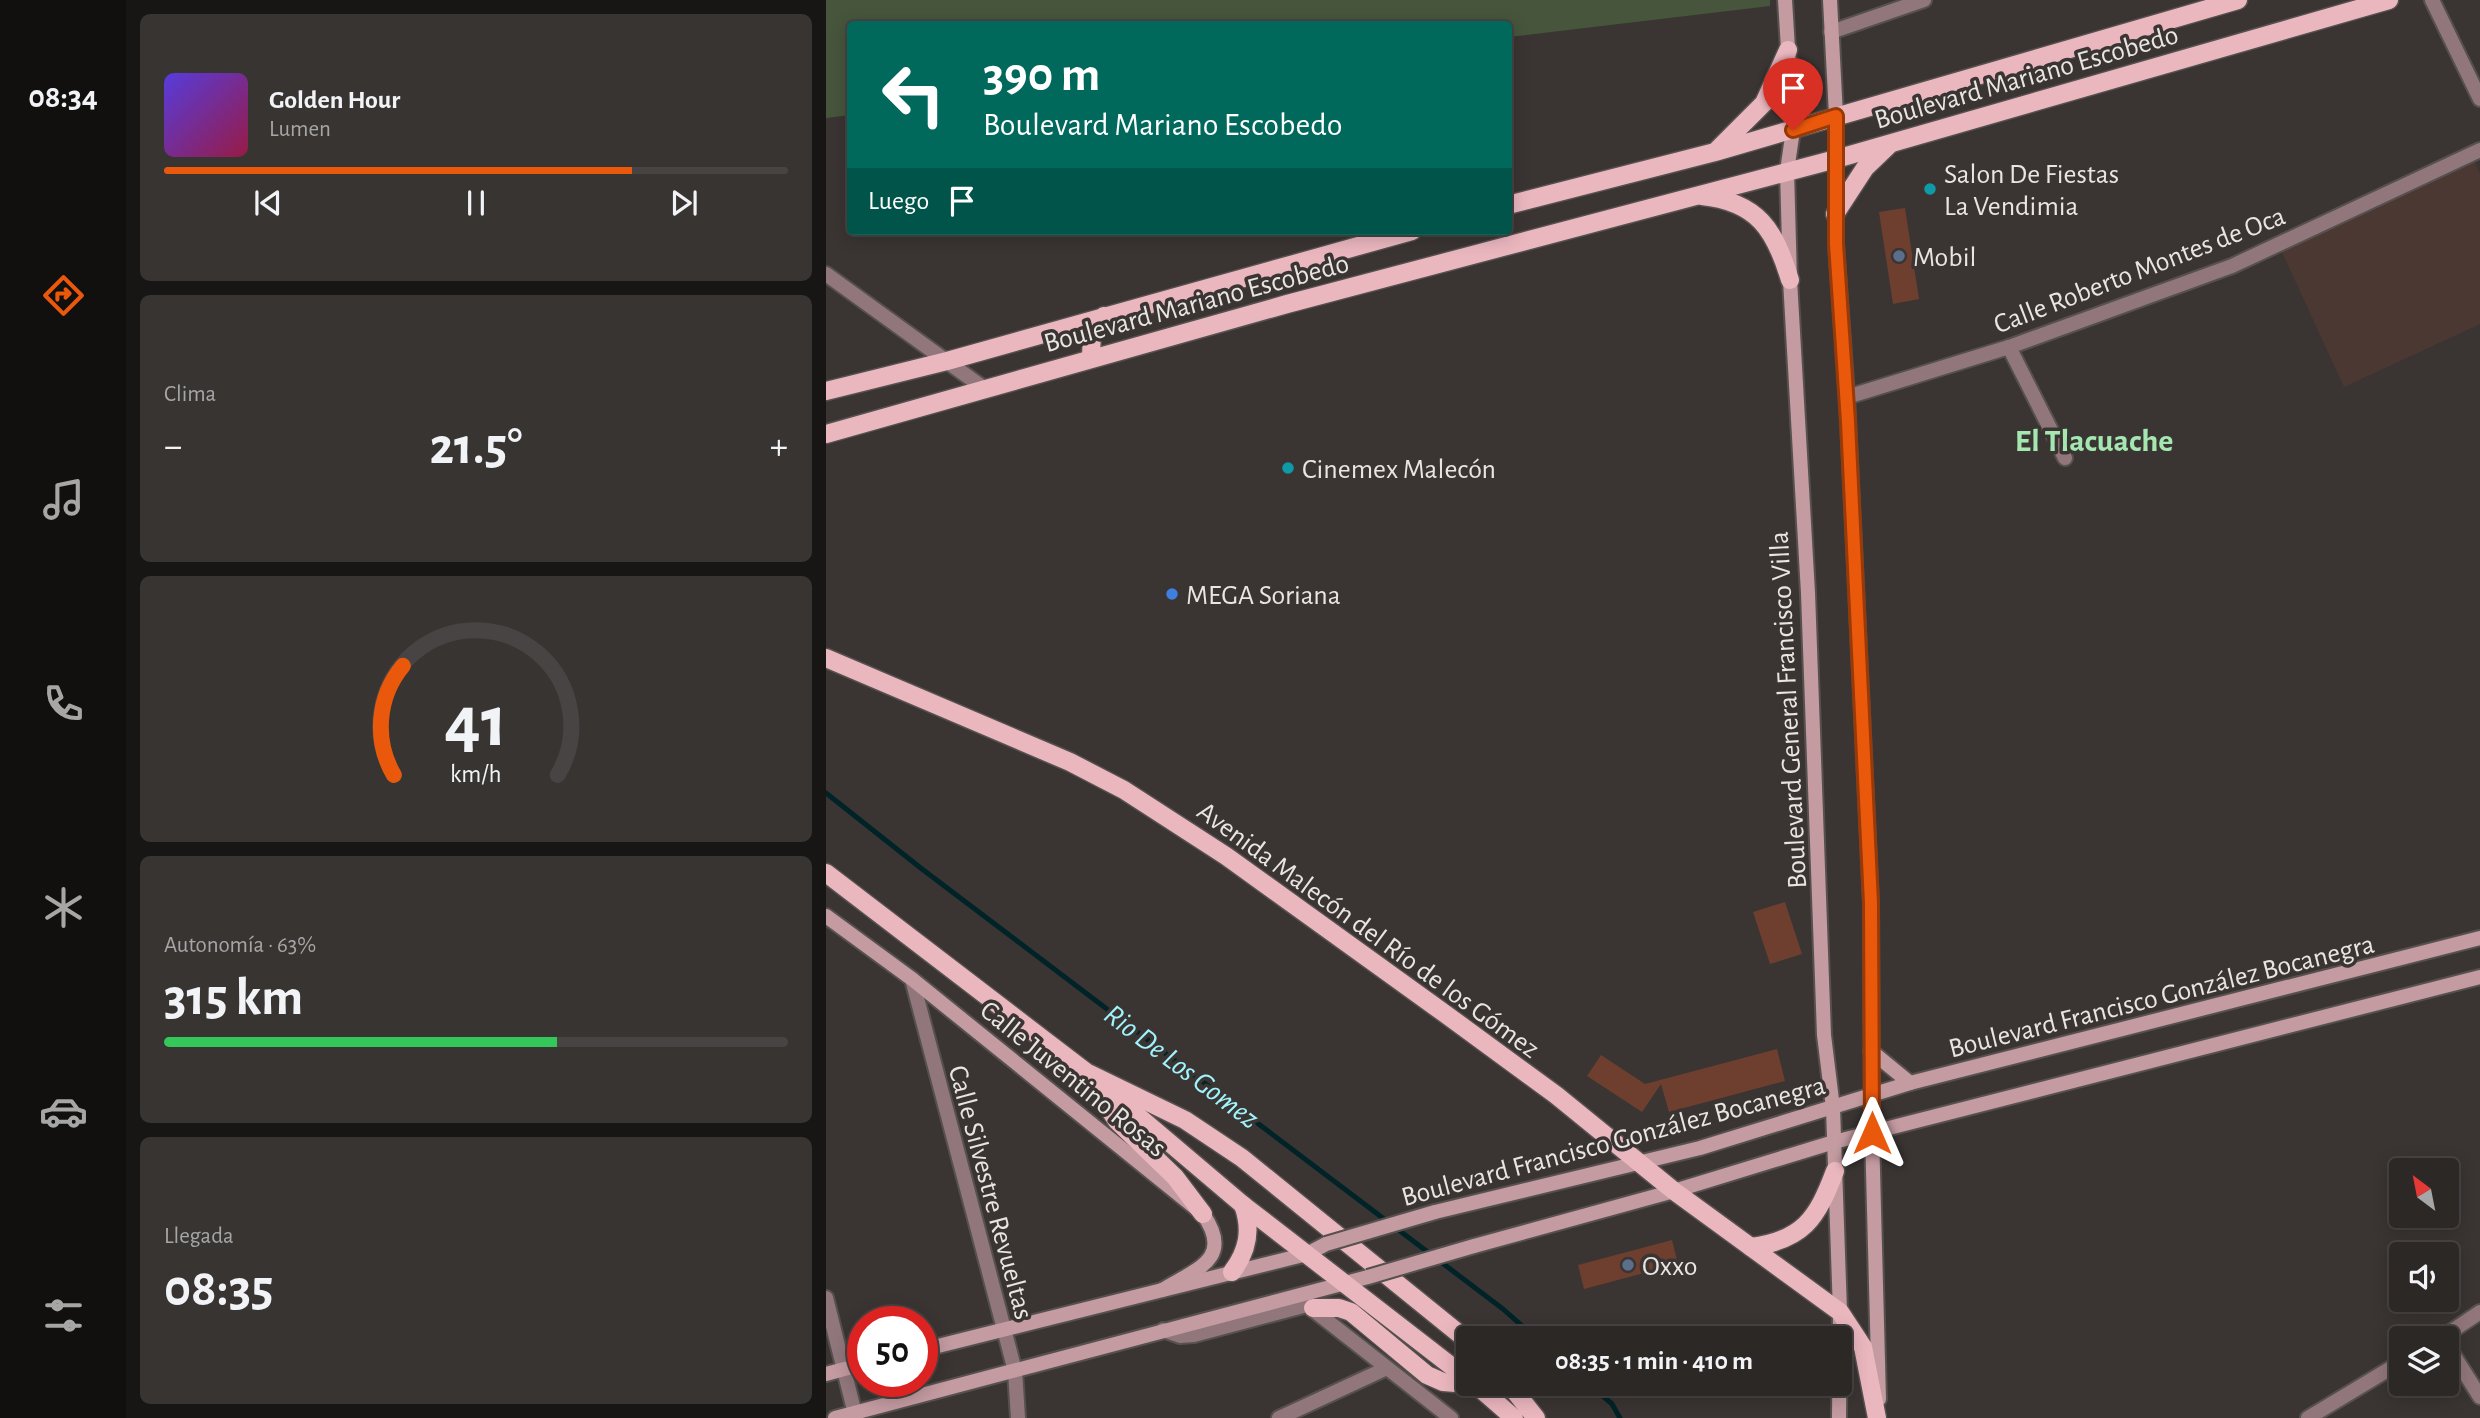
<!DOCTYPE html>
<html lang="es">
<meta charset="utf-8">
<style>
body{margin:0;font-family:"Alegreya Sans",sans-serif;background:#383432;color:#f1f3f6;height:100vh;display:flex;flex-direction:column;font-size:26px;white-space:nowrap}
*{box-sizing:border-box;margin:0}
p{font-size:23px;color:#a6a6a7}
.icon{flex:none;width:38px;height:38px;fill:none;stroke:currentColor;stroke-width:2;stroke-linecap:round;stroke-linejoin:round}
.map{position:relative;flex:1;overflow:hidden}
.sheet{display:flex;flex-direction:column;gap:14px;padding:14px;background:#181615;width:700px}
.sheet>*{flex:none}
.hud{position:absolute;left:21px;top:21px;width:665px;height:214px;border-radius:7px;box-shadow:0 4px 18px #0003,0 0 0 2px #484443;background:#00695c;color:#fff;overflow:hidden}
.needle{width:46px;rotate:328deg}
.fabs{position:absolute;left:1563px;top:1158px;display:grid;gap:14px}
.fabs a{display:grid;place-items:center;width:70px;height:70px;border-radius:7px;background:#2c2826;box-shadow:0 4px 18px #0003,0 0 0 2px #484443;font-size:35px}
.speed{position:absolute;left:21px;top:1306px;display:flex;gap:14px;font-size:35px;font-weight:700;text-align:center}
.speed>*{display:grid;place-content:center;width:91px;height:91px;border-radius:50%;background:#2c2826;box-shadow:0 4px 18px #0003,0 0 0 2px #484443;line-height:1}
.speed .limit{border:10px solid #d22;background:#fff;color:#111}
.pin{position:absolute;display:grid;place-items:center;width:60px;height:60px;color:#fff;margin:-72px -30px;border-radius:50% 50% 50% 0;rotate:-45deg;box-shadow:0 0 7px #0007}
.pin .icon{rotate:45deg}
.me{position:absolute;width:77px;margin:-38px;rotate:0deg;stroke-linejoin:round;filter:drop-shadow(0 0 5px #0008)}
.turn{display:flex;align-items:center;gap:24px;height:147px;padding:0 21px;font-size:32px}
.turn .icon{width:91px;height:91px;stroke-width:2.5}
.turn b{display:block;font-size:49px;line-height:60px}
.then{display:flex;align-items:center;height:66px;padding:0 21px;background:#0003;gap:14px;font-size:26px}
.big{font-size:52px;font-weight:600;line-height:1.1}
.sheet .widget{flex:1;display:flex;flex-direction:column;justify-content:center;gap:10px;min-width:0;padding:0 24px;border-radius:10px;background:#383432}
.sheet .dial{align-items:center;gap:0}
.dial svg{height:182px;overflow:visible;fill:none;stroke:#484443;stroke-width:7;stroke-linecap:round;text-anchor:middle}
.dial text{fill:#f1f3f6;stroke:none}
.song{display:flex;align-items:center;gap:21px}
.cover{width:84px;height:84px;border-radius:10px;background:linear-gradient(135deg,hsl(250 70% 55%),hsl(340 70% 35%))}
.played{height:7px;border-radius:4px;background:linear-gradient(90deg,#ea580c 75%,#484443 75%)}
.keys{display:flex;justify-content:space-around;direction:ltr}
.heat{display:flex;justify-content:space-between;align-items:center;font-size:38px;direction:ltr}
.charge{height:10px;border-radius:5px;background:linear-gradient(90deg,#34c759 63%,#484443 0)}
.trip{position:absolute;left:630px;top:1326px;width:396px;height:70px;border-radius:7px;background:#2c2826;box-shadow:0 4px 18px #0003,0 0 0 2px #484443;font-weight:600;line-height:70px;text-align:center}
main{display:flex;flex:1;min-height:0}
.dock{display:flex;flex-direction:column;width:126px;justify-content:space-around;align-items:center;background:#12100f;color:#a6a6a7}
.dock .icon{width:49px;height:49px}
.dock .current{color:#ea580c}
.dock b{font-size:32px;color:#f1f3f6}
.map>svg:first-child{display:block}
.education{fill:#4c3833}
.green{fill:#46553c}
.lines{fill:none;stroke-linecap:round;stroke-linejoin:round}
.stream{stroke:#002327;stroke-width:5}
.building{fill:#6e3f2e}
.street-casing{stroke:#56514f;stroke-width:18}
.secondary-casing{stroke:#56514f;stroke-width:18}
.primary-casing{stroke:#56514f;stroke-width:21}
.street{stroke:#91777b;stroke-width:14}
.secondary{stroke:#c39ba1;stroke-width:14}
.primary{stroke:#ebb7bf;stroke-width:18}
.secondary-bridge-casing{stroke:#56514f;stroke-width:18;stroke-linecap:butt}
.secondary-bridge{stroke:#c39ba1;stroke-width:14}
.route-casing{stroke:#983908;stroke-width:18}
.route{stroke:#ea580c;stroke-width:12}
.culture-dot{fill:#0f9aa8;stroke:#3a3533;stroke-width:2.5}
.service-dot{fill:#5c6f8a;stroke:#3a3533;stroke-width:2.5}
.shop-dot{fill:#3f7fe0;stroke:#3a3533;stroke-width:2.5}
.labels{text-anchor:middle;stroke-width:7;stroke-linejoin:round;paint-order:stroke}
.street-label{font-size:28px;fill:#e8e5e3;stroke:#3a3533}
.poi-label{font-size:28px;fill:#e8e5e3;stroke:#3a3533;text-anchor:start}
.water-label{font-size:30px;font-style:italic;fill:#a1f4fc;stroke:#3a3533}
.quarter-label{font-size:32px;font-weight:bold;fill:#a5e7b1;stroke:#3a3533}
</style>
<main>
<nav class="dock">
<b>08:34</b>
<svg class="icon current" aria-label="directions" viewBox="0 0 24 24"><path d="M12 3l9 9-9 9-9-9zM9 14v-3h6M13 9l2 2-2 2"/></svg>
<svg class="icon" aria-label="music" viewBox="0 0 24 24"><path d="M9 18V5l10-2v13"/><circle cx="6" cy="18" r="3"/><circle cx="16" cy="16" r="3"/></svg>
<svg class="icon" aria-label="phone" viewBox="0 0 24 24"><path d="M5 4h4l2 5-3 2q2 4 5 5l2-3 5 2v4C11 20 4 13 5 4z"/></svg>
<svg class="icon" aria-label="climate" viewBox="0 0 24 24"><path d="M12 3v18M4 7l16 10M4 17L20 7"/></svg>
<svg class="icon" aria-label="car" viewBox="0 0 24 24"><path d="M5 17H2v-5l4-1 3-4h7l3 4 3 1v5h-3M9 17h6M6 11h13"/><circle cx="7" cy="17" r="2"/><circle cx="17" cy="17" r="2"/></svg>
<svg class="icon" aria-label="filters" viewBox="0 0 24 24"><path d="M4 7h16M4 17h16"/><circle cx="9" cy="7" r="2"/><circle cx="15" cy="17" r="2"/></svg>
</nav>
<section class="sheet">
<div class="widget">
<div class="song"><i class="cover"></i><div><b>Golden Hour</b><p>Lumen</p></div></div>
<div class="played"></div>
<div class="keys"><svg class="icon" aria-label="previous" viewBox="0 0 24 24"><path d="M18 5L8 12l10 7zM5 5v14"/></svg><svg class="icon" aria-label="pause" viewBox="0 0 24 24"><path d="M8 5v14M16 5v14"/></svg><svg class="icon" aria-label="next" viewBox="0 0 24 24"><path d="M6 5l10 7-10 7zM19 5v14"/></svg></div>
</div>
<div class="widget"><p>Clima</p>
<div class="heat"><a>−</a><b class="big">21.5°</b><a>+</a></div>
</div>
<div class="widget dial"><svg viewBox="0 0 100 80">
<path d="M14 69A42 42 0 1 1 86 69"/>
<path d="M14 69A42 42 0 0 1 18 21" stroke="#ea580c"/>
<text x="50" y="56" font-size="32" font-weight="700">41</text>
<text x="50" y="72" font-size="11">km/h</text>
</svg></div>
<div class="widget"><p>Autonomía · 63%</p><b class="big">315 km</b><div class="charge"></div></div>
<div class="widget"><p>Llegada</p><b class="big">08:35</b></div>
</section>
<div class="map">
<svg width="1654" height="1418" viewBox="0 0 1654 1418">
<rect width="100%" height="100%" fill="#3a3533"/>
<polygon class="education" points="1648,160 1654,174 1654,324 1518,387 1455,250"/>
<polygon class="green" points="0,0 944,0 944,6 683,37 682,24 24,24 24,115 0,118"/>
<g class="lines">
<g class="stream">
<polyline points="0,793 96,869 677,1309 711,1339"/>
<polyline points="763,1384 786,1404 794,1418"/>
</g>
</g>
<g class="building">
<polygon points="1079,208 1093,299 1067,304 1053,212"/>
<polygon points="959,902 976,954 944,964 927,912"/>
<polygon points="951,1049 959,1081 843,1112 835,1084 816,1112 761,1076 775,1055 819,1084"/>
<polygon points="846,1240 852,1264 758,1289 752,1265"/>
</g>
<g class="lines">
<defs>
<g id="street">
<polyline points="1606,0 1654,99"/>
<polyline points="1005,32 1098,0"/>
<polyline points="0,274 159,389"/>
<polyline points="1183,347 1239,458"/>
<polyline points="1021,397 1183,347 1406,266 1654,150"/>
<polyline points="86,979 189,1371 192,1418"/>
<polyline points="0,1298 30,1418"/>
<polyline points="337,1330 354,1336 368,1335 481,1305 625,1418"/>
<polyline points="1614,1339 1654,1312"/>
<polyline points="1620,1343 1654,1397"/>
<polyline points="453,1418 561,1368"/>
<polyline points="1482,1418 1575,1362"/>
</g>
<g id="secondary">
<polyline points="959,0 967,130 961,171 964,280 982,593 998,1035 1007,1108 1014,1312 1013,1418"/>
<polyline points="1004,0 1010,116 1010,244 1021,397 1045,903 1046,1133 1053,1399"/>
<path d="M0,916L86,979L377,1214C408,1259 371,1269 336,1290"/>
<polyline points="1045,1051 1084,1083"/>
<polyline points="609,1212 874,1148 1084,1083 1654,938"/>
<polyline points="648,1246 848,1191 1008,1142 1654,977"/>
<polyline points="96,1350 481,1254 500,1244"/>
<polyline points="0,1374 37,1364"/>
<polyline points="9,1418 542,1277"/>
</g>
<g id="primary">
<polyline points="892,149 938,103 962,50"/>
<path d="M876,196C932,202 949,230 964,280"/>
<polyline points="682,205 889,152 1412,0"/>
<polyline points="1009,214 1039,168 1063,145"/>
<polyline points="265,357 266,331 278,316"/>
<polyline points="0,391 121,361 586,231"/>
<polyline points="0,434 461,304 1010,159 1563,0"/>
<polyline points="0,658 244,762 298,790 400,856 618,1013 730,1095 848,1191 1014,1312 1037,1347 1051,1418"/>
<polyline points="0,873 260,1072 359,1120 416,1158 642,1341"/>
<polyline points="269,1087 291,1121 349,1177 377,1214"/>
<polyline points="279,1088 417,1205 642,1379"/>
<path d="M925,1247C977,1240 991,1219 1009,1171"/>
<path d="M406,1272C422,1251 426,1230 417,1205"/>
<polyline points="487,1308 513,1308 525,1312 601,1375 617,1382 642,1384"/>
<polyline points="649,1384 688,1418"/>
<polyline points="683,1384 710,1418"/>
</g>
</defs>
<use href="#street" class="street-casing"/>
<use href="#secondary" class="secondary-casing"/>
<use href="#primary" class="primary-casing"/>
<use href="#street" class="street"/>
<use href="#secondary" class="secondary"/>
<use href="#primary" class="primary"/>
<defs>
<g id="secondary-bridge">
<polyline points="500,1244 609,1212"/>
<polyline points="542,1277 648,1246"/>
</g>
</defs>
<use href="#secondary-bridge" class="secondary-bridge-casing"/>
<use href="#secondary-bridge" class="secondary-bridge"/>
</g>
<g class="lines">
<defs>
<polyline id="route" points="967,130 1010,116 1010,244 1022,422 1045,903 1046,1133"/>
</defs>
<use href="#route" class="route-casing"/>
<use href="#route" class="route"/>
</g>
<g class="culture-dot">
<circle cx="1104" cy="189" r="7"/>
<circle cx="462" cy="468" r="7"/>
</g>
<g class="service-dot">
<circle cx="1073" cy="256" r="7"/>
<circle cx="802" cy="1265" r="7"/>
</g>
<circle class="shop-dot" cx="346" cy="594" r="7"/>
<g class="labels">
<g class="street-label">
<text transform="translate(1200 76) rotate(-16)" y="10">Boulevard Mariano Escobedo</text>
<text transform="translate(1313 269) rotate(-21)" y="10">Calle Roberto Montes de Oca</text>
<text transform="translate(370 302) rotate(-15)" y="10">Boulevard Mariano Escobedo</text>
<text transform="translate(961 710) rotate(-93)" y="10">Boulevard General Francisco Villa</text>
<text transform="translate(543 929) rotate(36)" y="10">Avenida Malecón del Río de los Gómez</text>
<text transform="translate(1335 995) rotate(-14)" y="10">Boulevard Francisco González Bocanegra</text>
<text transform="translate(248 1078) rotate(39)" y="10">Calle Juventino Rosas</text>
<text transform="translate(787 1140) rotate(-15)" y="10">Boulevard Francisco González Bocanegra</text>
<text transform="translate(166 1192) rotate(75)" y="10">Calle Silvestre Revueltas</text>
</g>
<g class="poi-label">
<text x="1118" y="183">Salon De Fiestas<tspan x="1118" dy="32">La Vendimia</tspan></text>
<text x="1087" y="266">Mobil</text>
<text x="476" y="478">Cinemex Malecón</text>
<text x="360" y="604">MEGA Soriana</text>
<text x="816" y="1275">Oxxo</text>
</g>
<g class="water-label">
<text transform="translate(356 1066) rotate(37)" y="10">Rio De Los Gomez</text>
</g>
<g class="quarter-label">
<text x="1268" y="451">El Tlacuache</text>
</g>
</g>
</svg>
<div class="fabs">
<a><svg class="needle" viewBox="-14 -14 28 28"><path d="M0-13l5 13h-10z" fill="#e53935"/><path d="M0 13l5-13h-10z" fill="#a6a6a7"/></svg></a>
<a><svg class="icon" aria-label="sound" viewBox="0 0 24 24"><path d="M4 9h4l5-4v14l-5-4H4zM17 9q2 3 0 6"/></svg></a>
<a><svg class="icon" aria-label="layers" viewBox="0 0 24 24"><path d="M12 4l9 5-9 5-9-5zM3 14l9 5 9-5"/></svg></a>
</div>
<div class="speed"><div class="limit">50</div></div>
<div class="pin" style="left:967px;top:130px;background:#d93025"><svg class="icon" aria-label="arrive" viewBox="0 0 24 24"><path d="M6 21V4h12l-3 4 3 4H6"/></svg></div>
<svg class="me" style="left:1046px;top:1133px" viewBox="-20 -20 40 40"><path d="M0-17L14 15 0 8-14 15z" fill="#ea580c" stroke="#fff" stroke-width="4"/></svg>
<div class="trip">08:35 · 1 min · 410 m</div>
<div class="hud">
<div class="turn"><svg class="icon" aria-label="left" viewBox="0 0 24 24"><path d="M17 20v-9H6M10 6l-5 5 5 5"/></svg><div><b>390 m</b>Boulevard Mariano Escobedo</div></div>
<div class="then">Luego<svg class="icon" aria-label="arrive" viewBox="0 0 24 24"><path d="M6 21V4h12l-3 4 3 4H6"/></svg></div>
</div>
</div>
</main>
